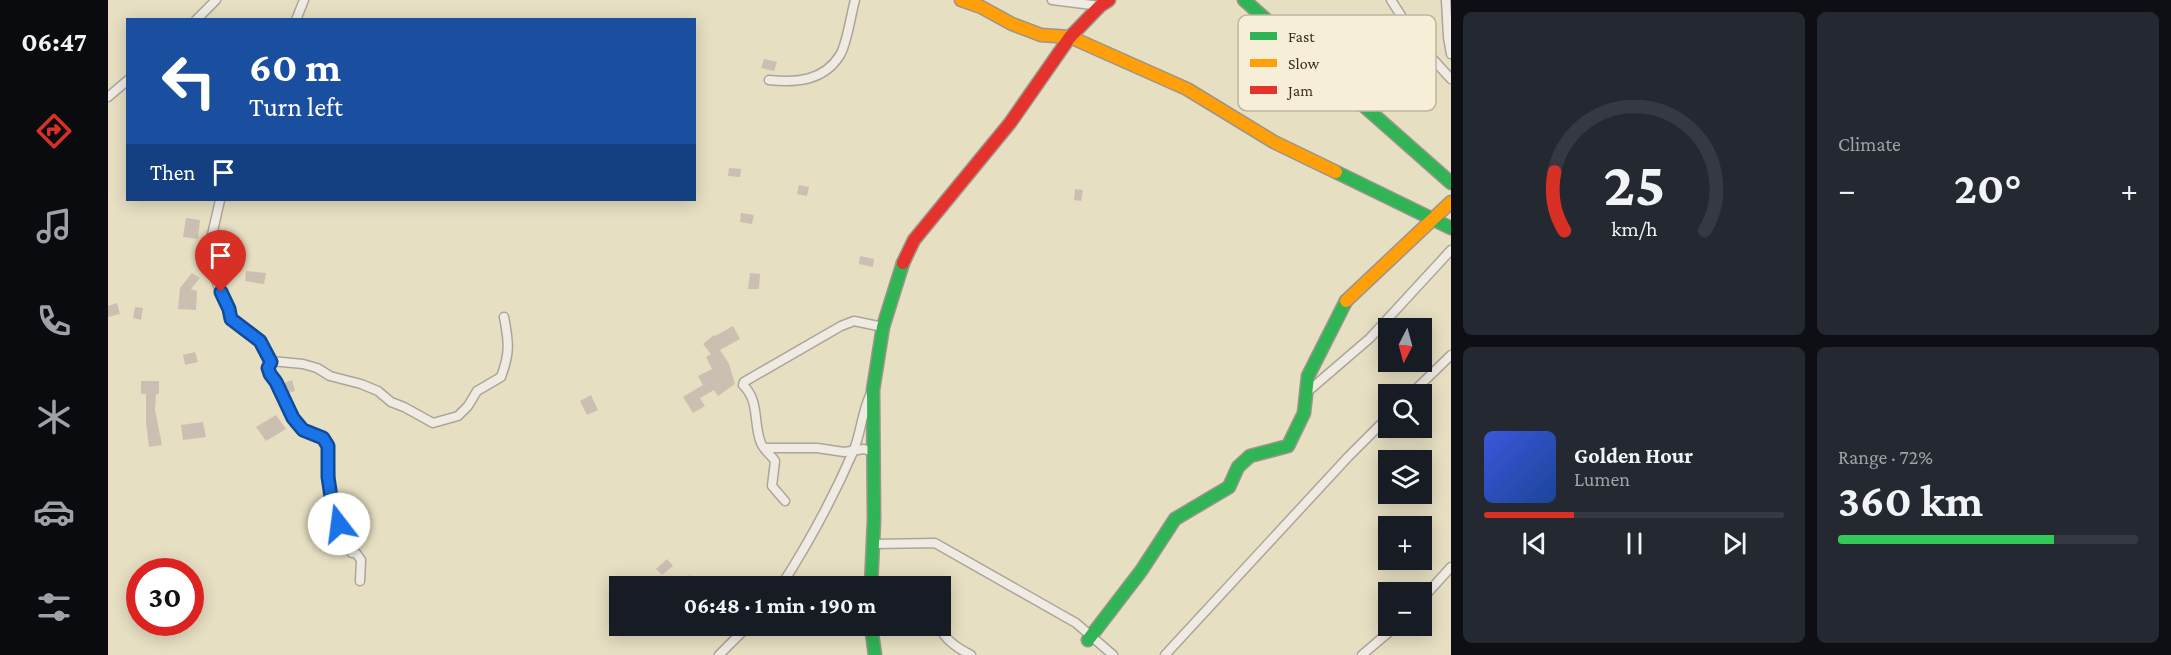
<!DOCTYPE html>
<meta charset="utf-8">
<style>
body{margin:0;font-family:"Crimson Pro",serif;background:#242831;color:#f1f3f6;height:100vh;display:flex;flex-direction:column;font-size:22px;white-space:nowrap}
*{box-sizing:border-box;margin:0}
p{font-size:20px;color:#9ea1a6}
.icon{flex:none;width:33px;height:33px;fill:none;stroke:currentColor;stroke-width:2;stroke-linecap:round;stroke-linejoin:round}
.map{position:relative;flex:1;overflow:hidden}
.panel{display:flex;flex-direction:column;gap:12px;padding:12px;background:#0d0f14;width:720px}
.panel>*{flex:none}
.guide{position:absolute;left:18px;top:18px;width:570px;height:183px;border-radius:0px;box-shadow:0 3px 15px #0003;background:#1a4fa0;color:#fff;overflow:hidden}
.needle{width:39px;rotate:186deg}
.tools{position:absolute;left:1270px;top:318px;display:grid;gap:12px}
.tools a{display:grid;place-items:center;width:54px;height:54px;border-radius:0px;background:#171b24;box-shadow:0 3px 15px #0003;font-size:30px}
.speed{position:absolute;left:18px;top:558px;display:flex;gap:12px;font-size:30px;font-weight:700;text-align:center}
.speed>*{display:grid;place-content:center;width:78px;height:78px;border-radius:50%;background:#171b24;box-shadow:0 3px 15px #0003;line-height:1}
.speed .limit{border:9px solid #d22;background:#fff;color:#111}
.pin{position:absolute;display:grid;place-items:center;width:51px;height:51px;color:#fff;margin:-62px -26px;border-radius:50% 50% 50% 0;rotate:-45deg;box-shadow:0 0 6px #0007}
.pin .icon{rotate:45deg}
.me{position:absolute;width:66px;margin:-33px;rotate:345deg;stroke-linejoin:round;filter:drop-shadow(0 0 4px #0008)}
.turn{display:flex;align-items:center;gap:21px;height:126px;padding:0 24px;font-size:27px}
.turn .icon{width:78px;height:78px;stroke-width:2.5}
.turn b{display:block;font-size:42px;line-height:51px}
.then{display:flex;align-items:center;height:57px;padding:0 24px;background:#0003;gap:12px;font-size:22px}
.big{font-size:45px;font-weight:700;line-height:1.1}
.panel .card{flex:1;display:flex;flex-direction:column;justify-content:center;gap:9px;min-width:0;padding:0 21px;border-radius:9px;background:#242831}
.panel .dial{align-items:center;gap:0}
.dial svg{height:156px;overflow:visible;fill:none;stroke:#363941;stroke-width:7;stroke-linecap:round;text-anchor:middle}
.dial text{fill:#f1f3f6;stroke:none}
.song{display:flex;align-items:center;gap:18px}
.cover{width:72px;height:72px;border-radius:9px;background:linear-gradient(135deg,hsl(230 70% 55%),hsl(220 70% 35%))}
.played{height:6px;border-radius:3px;background:linear-gradient(90deg,#d93025 30%,#363941 30%)}
.keys{display:flex;justify-content:space-around;direction:ltr}
.heat{display:flex;justify-content:space-between;align-items:center;font-size:33px;direction:ltr}
.charge{height:9px;border-radius:4px;background:linear-gradient(90deg,#34c759 72%,#363941 0)}
.panel .tiles{flex:1;display:grid;gap:12px;grid-template-columns:repeat(2,1fr)}
.trip{position:absolute;left:501px;top:576px;width:342px;height:60px;border-radius:0px;background:#171b24;box-shadow:0 3px 15px #0003;font-weight:700;line-height:60px;text-align:center}
main{display:flex;flex:1;min-height:0}
.tab-bar{display:flex;flex-direction:column;width:108px;justify-content:space-around;align-items:center;background:#090b0e;color:#9ea1a6}
.tab-bar .icon{width:42px;height:42px}
.tab-bar .active{color:#d93025}
.tab-bar b{font-size:27px;color:#f1f3f6}
.map>svg:first-child{display:block}
.farmland{fill:#e6dfc2;fill-rule:evenodd}
.building{fill:#cbbfb2}
.lines{fill:none;stroke-linecap:round;stroke-linejoin:round}
.street-casing{stroke:#ada599;stroke-width:11}
.fast-casing{stroke:#9c958a;stroke-width:15}
.slow-casing{stroke:#9c958a;stroke-width:15}
.jam-casing{stroke:#9c958a;stroke-width:15}
.street{stroke:#efebe3;stroke-width:8}
.fast{stroke:#30b455;stroke-width:12}
.slow{stroke:#ff9f0a;stroke-width:12}
.jam{stroke:#e5322d;stroke-width:12}
.route-casing{stroke:#114b97;stroke-width:15}
.route{stroke:#1a73e8;stroke-width:10}
.key{fill:#f7eed8;stroke:#bfb4a1;stroke-width:1.5}
.key-label{font-size:16px;fill:#3d2e20}
</style>
<main>
<nav class="tab-bar">
<b>06:47</b>
<svg class="icon active" aria-label="directions" viewBox="0 0 24 24"><path d="M12 3l9 9-9 9-9-9zM9 14v-3h6M13 9l2 2-2 2"/></svg>
<svg class="icon" aria-label="music" viewBox="0 0 24 24"><path d="M9 18V5l10-2v13"/><circle cx="6" cy="18" r="3"/><circle cx="16" cy="16" r="3"/></svg>
<svg class="icon" aria-label="phone" viewBox="0 0 24 24"><path d="M5 4h4l2 5-3 2q2 4 5 5l2-3 5 2v4C11 20 4 13 5 4z"/></svg>
<svg class="icon" aria-label="climate" viewBox="0 0 24 24"><path d="M12 3v18M4 7l16 10M4 17L20 7"/></svg>
<svg class="icon" aria-label="car" viewBox="0 0 24 24"><path d="M5 17H2v-5l4-1 3-4h7l3 4 3 1v5h-3M9 17h6M6 11h13"/><circle cx="7" cy="17" r="2"/><circle cx="17" cy="17" r="2"/></svg>
<svg class="icon" aria-label="filters" viewBox="0 0 24 24"><path d="M4 7h16M4 17h16"/><circle cx="9" cy="7" r="2"/><circle cx="15" cy="17" r="2"/></svg>
</nav>
<div class="map">
<svg width="1343" height="655" viewBox="0 0 1343 655">
<rect width="100%" height="100%" fill="#e7e0d1"/>
<path class="farmland" d="M0,0H1343V655H0ZM20,20H586V200H20ZM1281,328H1314V362H1281ZM1281,394H1314V428H1281ZM1281,460H1314V494H1281ZM1281,526H1314V560H1281ZM32,572H82V622H32ZM512,586H832V626H512ZM1281,592H1314V626H1281Z"/>
<g class="building">
<polygon points="656,59 669,62 666,71 653,68"/>
<polygon points="621,168 633,169 632,177 620,176"/>
<polygon points="691,185 701,187 699,196 689,194"/>
<polygon points="967,189 975,190 973,201 966,200"/>
<polygon points="633,213 646,215 644,224 632,222"/>
<polygon points="78,218 92,220 90,239 75,237"/>
<polygon points="752,256 766,259 765,267 751,264"/>
<polygon points="138,271 158,273 156,284 137,281"/>
<polygon points="84,273 92,278 83,289 89,291 88,310 70,309 72,288"/>
<polygon points="642,273 652,274 651,289 640,289"/>
<polygon points="9,303 12,314 0,317 0,306"/>
<polygon points="27,307 35,308 33,320 25,318"/>
<polygon points="625,326 632,339 612,350 621,364 627,384 610,396 606,390 592,398 597,406 585,413 575,397 595,385 590,376 604,369 598,357 603,354 595,344 606,335 607,336"/>
<polygon points="87,352 90,362 77,365 75,355"/>
<polygon points="184,380 187,391 180,393 176,383"/>
<polygon points="33,381 51,381 51,394 48,394 47,410 54,445 41,447 38,422 38,394 33,394"/>
<polygon points="483,395 490,410 479,415 472,401"/>
<polygon points="168,415 178,429 158,441 148,427"/>
<polygon points="95,422 98,437 75,440 73,425"/>
<polygon points="559,559 565,566 554,575 548,569"/>
<polygon points="582,575 594,586 571,586"/>
</g>
<g class="lines">
<defs>
<g id="street">
<polyline points="944,0 992,6"/>
<polyline points="1283,0 1312,45 1343,79"/>
<polyline points="1338,0 1340,37 1343,54"/>
<polyline points="88,20 108,0"/>
<polyline points="188,20 196,0"/>
<path d="M661,80C688,83 716,81 732,55C739,44 743,14 747,0"/>
<polyline points="0,97 20,80"/>
<path d="M112,200L104,235L103,267L116,301L121,309L123,319L152,341L163,361L195,364L209,368L222,376L253,384L270,391L283,402L296,407L325,423L350,416L360,406L369,391L393,377C402,353 401,343 396,317"/>
<path d="M163,361L160,368C162,375 166,378 169,384C177,400 182,415 194,428C200,434 212,433 218,441C222,448 222,485 223,496C225,509 240,537 238,545L244,553H248L253,560L252,581"/>
<polyline points="1198,393 1262,338 1343,250"/>
<polyline points="1303,394 1343,355"/>
<polyline points="657,448 709,448 736,452 756,449 765,452"/>
<path d="M677,501L664,486L667,461C663,455 655,449 653,443C645,424 652,401 635,385L636,382L733,326L746,321L775,327"/>
<polyline points="765,544 827,543 968,623 1005,655"/>
<path d="M673,586C700,544 725,498 745,452C754,431 753,412 764,391"/>
<polyline points="1314,599 1343,567"/>
<path d="M832,626C835,639 851,649 863,655"/>
<polyline points="611,655 640,626"/>
<polyline points="1057,655 1240,457 1281,416"/>
<polyline points="1254,655 1288,626"/>
</g>
<g id="fast">
<polyline points="1136,0 1343,183"/>
<polyline points="1228,172 1343,228"/>
<polyline points="763,586 766,520 765,390 775,327 795,263"/>
<polyline points="763,626 767,655"/>
<polyline points="980,640 1033,571 1067,519 1121,487 1130,467 1142,456 1180,446 1196,413 1200,376 1238,301"/>
</g>
<g id="slow">
<polyline points="853,0 873,7 904,24 933,35 962,37 1079,89 1166,142 1228,172"/>
<polyline points="1238,301 1343,202"/>
</g>
<polyline id="jam" points="795,263 806,240 902,123 962,37 992,6 1001,0"/>
</defs>
<use href="#street" class="street-casing"/>
<use href="#fast" class="fast-casing"/>
<use href="#slow" class="slow-casing"/>
<use href="#jam" class="jam-casing"/>
<use href="#street" class="street"/>
<use href="#fast" class="fast"/>
<use href="#slow" class="slow"/>
<use href="#jam" class="jam"/>
</g>
<g class="lines">
<defs>
<polyline id="route" points="113,292 121,309 123,319 152,341 163,362 160,368 162,374 168,382 185,418 195,430 215,438 220,446 220,477 223,497 231,524"/>
</defs>
<use href="#route" class="route-casing"/>
<use href="#route" class="route"/>
</g>
<rect x="1130" y="15" width="198" height="96" rx="9" class="key"/>
<rect x="1142" y="32" width="27" height="8" fill="#30b455"/>
<rect x="1142" y="59" width="27" height="8" fill="#ff9f0a"/>
<rect x="1142" y="86" width="27" height="8" fill="#e5322d"/>
<g class="key-label">
<text x="1180" y="42">Fast</text>
<text x="1180" y="69">Slow</text>
<text x="1180" y="96">Jam</text>
</g>
</svg>
<div class="tools">
<a><svg class="needle" viewBox="-14 -14 28 28"><path d="M0-13l5 13h-10z" fill="#e53935"/><path d="M0 13l5-13h-10z" fill="#9ea1a6"/></svg></a>
<a><svg class="icon" aria-label="search" viewBox="0 0 24 24"><circle cx="10" cy="10" r="6"/><path d="M15 15l6 6"/></svg></a>
<a><svg class="icon" aria-label="layers" viewBox="0 0 24 24"><path d="M12 4l9 5-9 5-9-5zM3 14l9 5 9-5"/></svg></a>
<a>+</a>
<a>−</a>
</div>
<div class="speed"><div class="limit">30</div></div>
<div class="pin" style="left:113px;top:292px;background:#d93025"><svg class="icon" aria-label="arrive" viewBox="0 0 24 24"><path d="M6 21V4h12l-3 4 3 4H6"/></svg></div>
<svg class="me" style="left:231px;top:524px" viewBox="-20 -20 40 40"><circle r="19" fill="#fff"/><path d="M0-13L10 11 0 6-10 11z" fill="#1a73e8"/></svg>
<div class="trip">06:48 · 1 min · 190 m</div>
<div class="guide">
<div class="turn"><svg class="icon" aria-label="left" viewBox="0 0 24 24"><path d="M17 20v-9H6M10 6l-5 5 5 5"/></svg><div><b>60 m</b>Turn left</div></div>
<div class="then">Then<svg class="icon" aria-label="arrive" viewBox="0 0 24 24"><path d="M6 21V4h12l-3 4 3 4H6"/></svg></div>
</div>
</div>
<section class="panel">
<div class="tiles">
<div class="card dial"><svg viewBox="0 0 100 80">
<path d="M14 69A42 42 0 1 1 86 69"/>
<path d="M14 69A42 42 0 0 1 9 39" stroke="#d93025"/>
<text x="50" y="56" font-size="32" font-weight="700">25</text>
<text x="50" y="72" font-size="11">km/h</text>
</svg></div>
<div class="card"><p>Climate</p>
<div class="heat"><a>−</a><b class="big">20°</b><a>+</a></div>
</div>
<div class="card">
<div class="song"><i class="cover"></i><div><b>Golden Hour</b><p>Lumen</p></div></div>
<div class="played"></div>
<div class="keys"><svg class="icon" aria-label="previous" viewBox="0 0 24 24"><path d="M18 5L8 12l10 7zM5 5v14"/></svg><svg class="icon" aria-label="pause" viewBox="0 0 24 24"><path d="M8 5v14M16 5v14"/></svg><svg class="icon" aria-label="next" viewBox="0 0 24 24"><path d="M6 5l10 7-10 7zM19 5v14"/></svg></div>
</div>
<div class="card"><p>Range · 72%</p><b class="big">360 km</b><div class="charge"></div></div>
</div>
</section>
</main>
